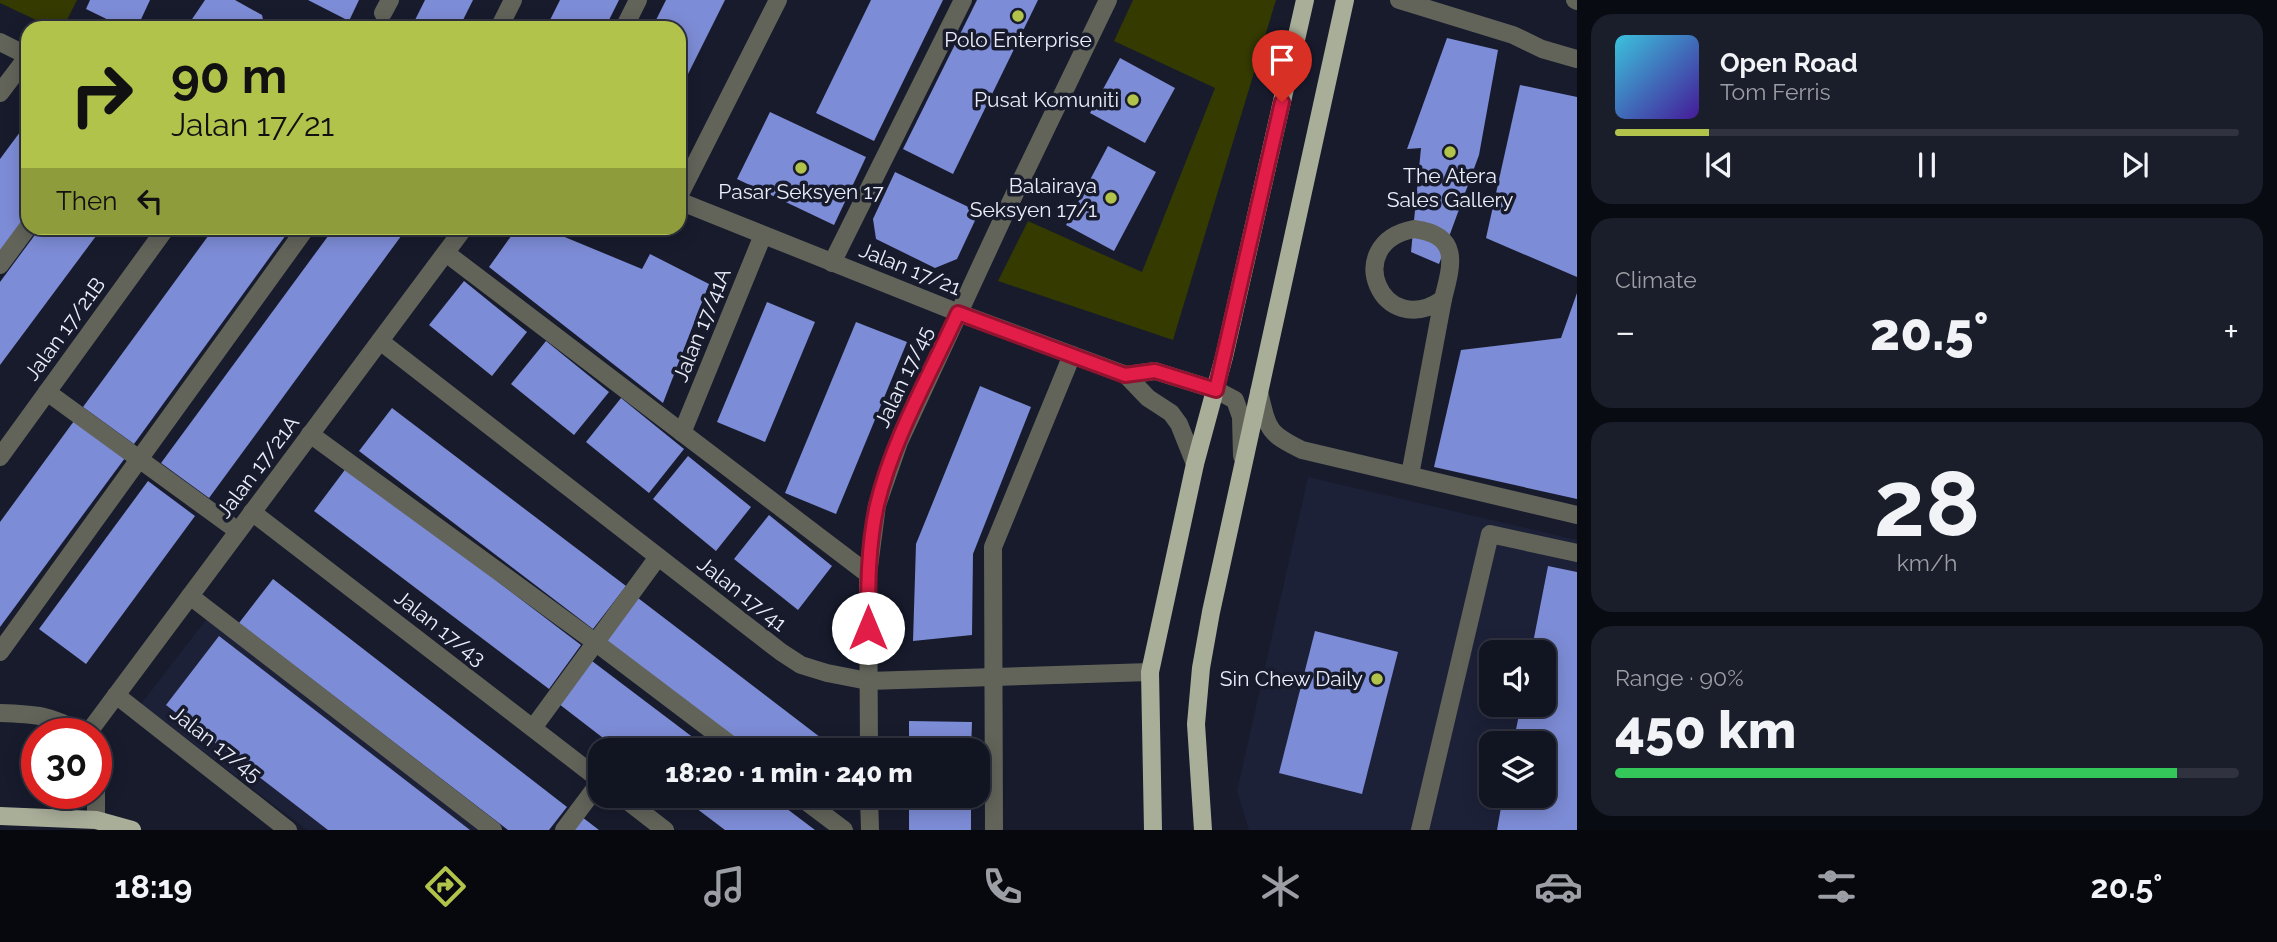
<!DOCTYPE html>
<meta charset="utf-8">
<style>
body{margin:0;font-family:Raleway,sans-serif;background:#1a1d2a;color:#f1f3f6;height:100vh;display:flex;flex-direction:column;font-size:26px;white-space:nowrap}
*{box-sizing:border-box;margin:0}
p{font-size:23px;color:#9c9ea5}
.icon{flex:none;width:38px;height:38px;fill:none;stroke:currentColor;stroke-width:2;stroke-linecap:round;stroke-linejoin:round}
.map{position:relative;flex:1;overflow:hidden}
.panel{display:flex;flex-direction:column;gap:14px;padding:14px;background:#090b12;width:700px}
.panel>*{flex:none}
.banner{position:absolute;left:21px;top:21px;width:665px;height:214px;border-radius:21px;box-shadow:0 4px 18px #0003,0 0 0 2px #30333f;background:#b2c34c;color:#111;overflow:hidden}
.fabs{position:absolute;left:1479px;top:640px;display:grid;gap:14px}
.fabs a{display:grid;place-items:center;width:77px;height:77px;border-radius:14px;background:#111421;box-shadow:0 4px 18px #0003,0 0 0 2px #30333f;font-size:35px}
.speed{position:absolute;left:21px;top:718px;display:flex;gap:14px;font-size:35px;font-weight:700;text-align:center}
.speed>*{display:grid;place-content:center;width:91px;height:91px;border-radius:50%;background:#111421;box-shadow:0 4px 18px #0003,0 0 0 2px #30333f;line-height:1}
.speed .limit{border:10px solid #d22;background:#fff;color:#111}
.pin{position:absolute;display:grid;place-items:center;width:60px;height:60px;color:#fff;margin:-72px -30px;border-radius:50% 50% 50% 0;rotate:-45deg;box-shadow:0 0 7px #0007}
.pin .icon{rotate:45deg}
.me{position:absolute;width:77px;margin:-38px;rotate:0deg;stroke-linejoin:round;filter:drop-shadow(0 0 5px #0008)}
.turn{display:flex;align-items:center;gap:24px;height:147px;padding:0 35px;font-size:32px}
.turn .icon{width:91px;height:91px;stroke-width:2.5}
.turn b{display:block;font-size:49px;line-height:60px}
.then{display:flex;align-items:center;height:66px;padding:0 35px;background:#0003;gap:14px;font-size:26px}
.big{font-size:52px;font-weight:800;line-height:1.1}
.panel .widget{flex:1;display:flex;flex-direction:column;justify-content:center;gap:10px;min-width:0;padding:0 24px;border-radius:21px;background:#1a1d2a}
.panel .dial{align-items:center;gap:0}
.dial b{font-size:91px;line-height:1}
.song{display:flex;align-items:center;gap:21px}
.cover{width:84px;height:84px;border-radius:10px;background:linear-gradient(135deg,hsl(190 70% 55%),hsl(260 70% 35%))}
.played{height:7px;border-radius:4px;background:linear-gradient(90deg,#b2c34c 15%,#30333f 15%)}
.keys{display:flex;justify-content:space-around;direction:ltr}
.heat{display:flex;justify-content:space-between;align-items:center;font-size:38px;direction:ltr}
.charge{height:10px;border-radius:5px;background:linear-gradient(90deg,#34c759 90%,#30333f 0)}
.trip{position:absolute;left:588px;top:738px;width:402px;height:70px;border-radius:21px;background:#111421;box-shadow:0 4px 18px #0003,0 0 0 2px #30333f;font-weight:800;line-height:70px;text-align:center}
.dock{display:flex;height:112px;justify-content:space-around;align-items:center;background:#07080d;color:#9c9ea5}
.dock .icon{width:49px;height:49px}
.dock .on{color:#b2c34c}
.dock b{font-size:32px;color:#f1f3f6}
main{display:flex;flex:1;min-height:0}
.map>svg:first-child{display:block}
.built{fill:#1d2138}
.green{fill:#343a00}
.building{fill:#7d8cd6}
.lines{fill:none;stroke-linecap:round;stroke-linejoin:round}
.minor{stroke:#62645a;stroke-width:18}
.major{stroke:#a9ae99;stroke-width:18}
.route-casing{stroke:#92132f;stroke-width:18}
.route{stroke:#e11d48;stroke-width:12}
.poi-dot{fill:#b2c34c;stroke:#171b2c;stroke-width:2.5}
.labels{text-anchor:middle;stroke-width:7;stroke-linejoin:round;paint-order:stroke}
.poi-label{font-size:21px;fill:#ebeefa;stroke:#171b2c}
.street-label{font-size:21px;fill:#ebeefa;stroke:#171b2c}
</style>
<main>
<div class="map">
<svg width="1577" height="830" viewBox="0 0 1577 830">
<rect width="100%" height="100%" fill="#171b2c"/>
<g class="built">
<polygon points="1308,477 1577,540 1577,572 1548,566 1531,653 1491,653 1491,705 1521,705 1513,744 1491,744 1491,796 1503,796 1497,830 1249,830 1237,791"/>
<polygon points="208,617 479,830 307,830 141,704"/>
</g>
<g class="green">
<polygon points="0,0 77,0 63,28 53,28 0,3"/>
<polygon points="1133,0 1276,0 1173,340 998,281 1028,221 1142,272 1215,88 1114,41"/>
</g>
<g class="building">
<polygon points="90,0 150,0 137,28 125,28 86,9"/>
<polygon points="205,0 235,0 262,15 265,28 186,28"/>
<polygon points="308,0 359,0 349,21"/>
<polygon points="425,0 473,0 459,28 411,28"/>
<polygon points="560,0 619,0 605,28 546,28"/>
<polygon points="666,0 725,0 679,92 679,28 652,28"/>
<polygon points="871,0 943,0 874,141 816,113"/>
<polygon points="977,0 1038,0 953,174 903,149"/>
<polygon points="1447,38 1498,50 1479,155 1439,264 1411,252 1421,148 1407,149"/>
<polygon points="1120,58 1175,88 1145,143 1090,113"/>
<polygon points="1520,85 1577,97 1577,277 1486,238"/>
<polygon points="770,112 866,157 834,225 737,179"/>
<polygon points="26,124 28,126 28,214 0,252 0,159"/>
<polygon points="1108,146 1156,172 1114,251 1066,225"/>
<polygon points="895,172 979,212 957,259 935,268 876,239 873,219"/>
<polygon points="40,228 102,228 0,365 0,282"/>
<polygon points="214,228 291,228 134,444 83,407"/>
<polygon points="334,228 407,228 209,498 161,463"/>
<polygon points="543,228 642,269 650,254 709,284 663,403 489,267 514,232"/>
<polygon points="464,281 527,332 492,376 429,325"/>
<polygon points="1577,293 1577,499 1434,467 1461,350 1561,338"/>
<polygon points="767,302 815,322 765,442 717,422"/>
<polygon points="856,322 907,342 836,514 785,493"/>
<polygon points="546,341 609,392 574,435 511,384"/>
<polygon points="980,386 1031,407 973,554 972,635 913,641 916,544"/>
<polygon points="621,398 684,449 649,493 586,442"/>
<polygon points="392,408 626,586 593,629 359,451"/>
<polygon points="74,421 125,458 0,627 0,522"/>
<polygon points="688,456 751,507 716,551 653,499"/>
<polygon points="347,467 581,645 549,689 314,511"/>
<polygon points="148,481 195,516 86,664 39,629"/>
<polygon points="769,515 832,566 798,610 734,559"/>
<polygon points="1548,566 1577,572 1577,830 1497,830 1503,796 1544,796 1544,744 1513,744 1521,705 1544,705 1544,653 1531,653"/>
<polygon points="273,579 567,807 549,830 508,830 239,623"/>
<polygon points="638,598 829,744 824,751 749,751 605,642"/>
<polygon points="1315,631 1398,652 1362,794 1279,773"/>
<polygon points="219,636 470,830 328,830 166,705"/>
<polygon points="592,661 711,751 620,751 559,704"/>
<polygon points="909,721 972,722 971,751 909,751"/>
<polygon points="680,796 770,796 815,830 725,830"/>
<rect x="909" y="796" width="62" height="34"/>
<polygon points="582,817 599,830 573,830"/>
</g>
<g class="lines">
<g class="minor">
<polyline points="1399,0 1513,35 1542,49 1577,59"/>
<polyline points="1575,0 1577,1"/>
<polyline points="383,13 390,0"/>
<polyline points="499,28 513,0"/>
<polyline points="624,28 638,0"/>
<polyline points="0,42 28,56"/>
<polyline points="0,93 28,56"/>
<polyline points="679,196 778,0"/>
<polyline points="679,201 959,313 1126,375 1148,398 1171,413 1179,424 1195,464"/>
<path d="M1414,229C1461,235 1452,264 1443,299C1382,342 1340,243 1414,229Z"/>
<polyline points="446,253 868,574"/>
<polyline points="832,263 963,0"/>
<polyline points="0,265 28,227"/>
<polyline points="380,341 781,652 801,665 827,673 868,681 1150,672"/>
<polyline points="1126,375 1155,371 1216,390 1235,400 1241,417 1242,456"/>
<polyline points="47,392 238,531"/>
<path d="M1259,392C1268,429 1267,433 1302,450L1577,515"/>
<polyline points="682,433 763,235"/>
<polyline points="310,434 595,642 739,751"/>
<polyline points="0,457 166,228"/>
<polyline points="1410,475 1443,299"/>
<polyline points="252,512 600,780"/>
<polyline points="190,596 493,830"/>
<polyline points="0,652 306,228"/>
<polyline points="116,695 288,830"/>
<path d="M0,713C34,714 52,715 81,733"/>
<polyline points="533,728 658,557"/>
<polyline points="88,733 464,228"/>
<polyline points="869,751 868,574 877,505 899,442 1002,220 1108,0"/>
<polyline points="621,796 665,830"/>
<polyline points="799,796 844,830"/>
<polyline points="869,796 870,830"/>
<polyline points="96,820 96,789"/>
<polyline points="564,830 600,782"/>
<polyline points="994,830 993,547 1072,355"/>
<polyline points="1420,830 1490,534 1577,553"/>
</g>
<g class="major">
<polyline points="0,816 96,820 132,830"/>
<polyline points="1153,830 1150,672 1195,464 1224,357 1305,0"/>
<polyline points="1203,830 1196,724 1201,668 1211,612 1345,0"/>
</g>
</g>
<g class="lines">
<defs>
<path id="route" d="M868,628C868,587 868,545 877,505C893,438 930,375 958,313L1125,375L1155,371L1216,390L1282,102"/>
</defs>
<use href="#route" class="route-casing"/>
<use href="#route" class="route"/>
</g>
<g class="poi-dot">
<circle cx="1018" cy="16" r="7"/>
<circle cx="1133" cy="100" r="7"/>
<circle cx="1450" cy="152" r="7"/>
<circle cx="801" cy="168" r="7"/>
<circle cx="1111" cy="198" r="7"/>
<circle cx="1377" cy="679" r="7"/>
</g>
<g class="labels">
<g class="poi-label">
<text x="1018" y="47">Polo Enterprise</text>
<text x="1119" y="107" text-anchor="end">Pusat Komuniti</text>
<text x="1450" y="183">The Atera<tspan x="1450" dy="24">Sales Gallery</tspan></text>
<text x="1097" y="193" text-anchor="end">Balairaya<tspan x="1097" dy="24">Seksyen 17/1</tspan></text>
<text x="801" y="199">Pasar Seksyen 17</text>
<text x="1363" y="686" text-anchor="end">Sin Chew Daily</text>
</g>
<g class="street-label">
<text transform="translate(910 269) rotate(22)" y="7">Jalan 17/21</text>
<text transform="translate(702 325) rotate(-68)" y="7">Jalan 17/41A</text>
<text transform="translate(65 329) rotate(-54)" y="7">Jalan 17/21B</text>
<text transform="translate(904 377) rotate(-65)" y="7">Jalan 17/45</text>
<text transform="translate(258 467) rotate(-53)" y="7">Jalan 17/21A</text>
<text transform="translate(742 594) rotate(38)" y="7">Jalan 17/41</text>
<text transform="translate(440 628) rotate(38)" y="7">Jalan 17/43</text>
<text transform="translate(216 744) rotate(38)" y="7">Jalan 17/45</text>
</g>
</g>
</svg>
<div class="fabs">
<a><svg class="icon" aria-label="sound" viewBox="0 0 24 24"><path d="M4 9h4l5-4v14l-5-4H4zM17 9q2 3 0 6"/></svg></a>
<a><svg class="icon" aria-label="layers" viewBox="0 0 24 24"><path d="M12 4l9 5-9 5-9-5zM3 14l9 5 9-5"/></svg></a>
</div>
<div class="speed"><div class="limit">30</div></div>
<div class="pin" style="left:1282px;top:102px;background:#d93025"><svg class="icon" aria-label="arrive" viewBox="0 0 24 24"><path d="M6 21V4h12l-3 4 3 4H6"/></svg></div>
<svg class="me" style="left:868px;top:628px" viewBox="-20 -20 40 40"><circle r="19" fill="#fff"/><path d="M0-13L10 11 0 6-10 11z" fill="#e11d48"/></svg>
<div class="trip">18:20 · 1 min · 240 m</div>
<div class="banner">
<div class="turn"><svg class="icon" aria-label="right" viewBox="0 0 24 24"><path d="M7 20v-9h11M14 6l5 5-5 5"/></svg><div><b>90 m</b>Jalan 17/21</div></div>
<div class="then">Then<svg class="icon" aria-label="left" viewBox="0 0 24 24"><path d="M17 20v-9H6M10 6l-5 5 5 5"/></svg></div>
</div>
</div>
<section class="panel">
<div class="widget">
<div class="song"><i class="cover"></i><div><b>Open Road</b><p>Tom Ferris</p></div></div>
<div class="played"></div>
<div class="keys"><svg class="icon" aria-label="previous" viewBox="0 0 24 24"><path d="M18 5L8 12l10 7zM5 5v14"/></svg><svg class="icon" aria-label="pause" viewBox="0 0 24 24"><path d="M8 5v14M16 5v14"/></svg><svg class="icon" aria-label="next" viewBox="0 0 24 24"><path d="M6 5l10 7-10 7zM19 5v14"/></svg></div>
</div>
<div class="widget"><p>Climate</p>
<div class="heat"><a>−</a><b class="big">20.5°</b><a>+</a></div>
</div>
<div class="widget dial"><b>28</b><p>km/h</p></div>
<div class="widget"><p>Range · 90%</p><b class="big">450 km</b><div class="charge"></div></div>
</section>
</main>
<nav class="dock">
<b>18:19</b>
<svg class="icon on" aria-label="directions" viewBox="0 0 24 24"><path d="M12 3l9 9-9 9-9-9zM9 14v-3h6M13 9l2 2-2 2"/></svg>
<svg class="icon" aria-label="music" viewBox="0 0 24 24"><path d="M9 18V5l10-2v13"/><circle cx="6" cy="18" r="3"/><circle cx="16" cy="16" r="3"/></svg>
<svg class="icon" aria-label="phone" viewBox="0 0 24 24"><path d="M5 4h4l2 5-3 2q2 4 5 5l2-3 5 2v4C11 20 4 13 5 4z"/></svg>
<svg class="icon" aria-label="climate" viewBox="0 0 24 24"><path d="M12 3v18M4 7l16 10M4 17L20 7"/></svg>
<svg class="icon" aria-label="car" viewBox="0 0 24 24"><path d="M5 17H2v-5l4-1 3-4h7l3 4 3 1v5h-3M9 17h6M6 11h13"/><circle cx="7" cy="17" r="2"/><circle cx="17" cy="17" r="2"/></svg>
<svg class="icon" aria-label="filters" viewBox="0 0 24 24"><path d="M4 7h16M4 17h16"/><circle cx="9" cy="7" r="2"/><circle cx="15" cy="17" r="2"/></svg>
<b>20.5°</b>
</nav>
